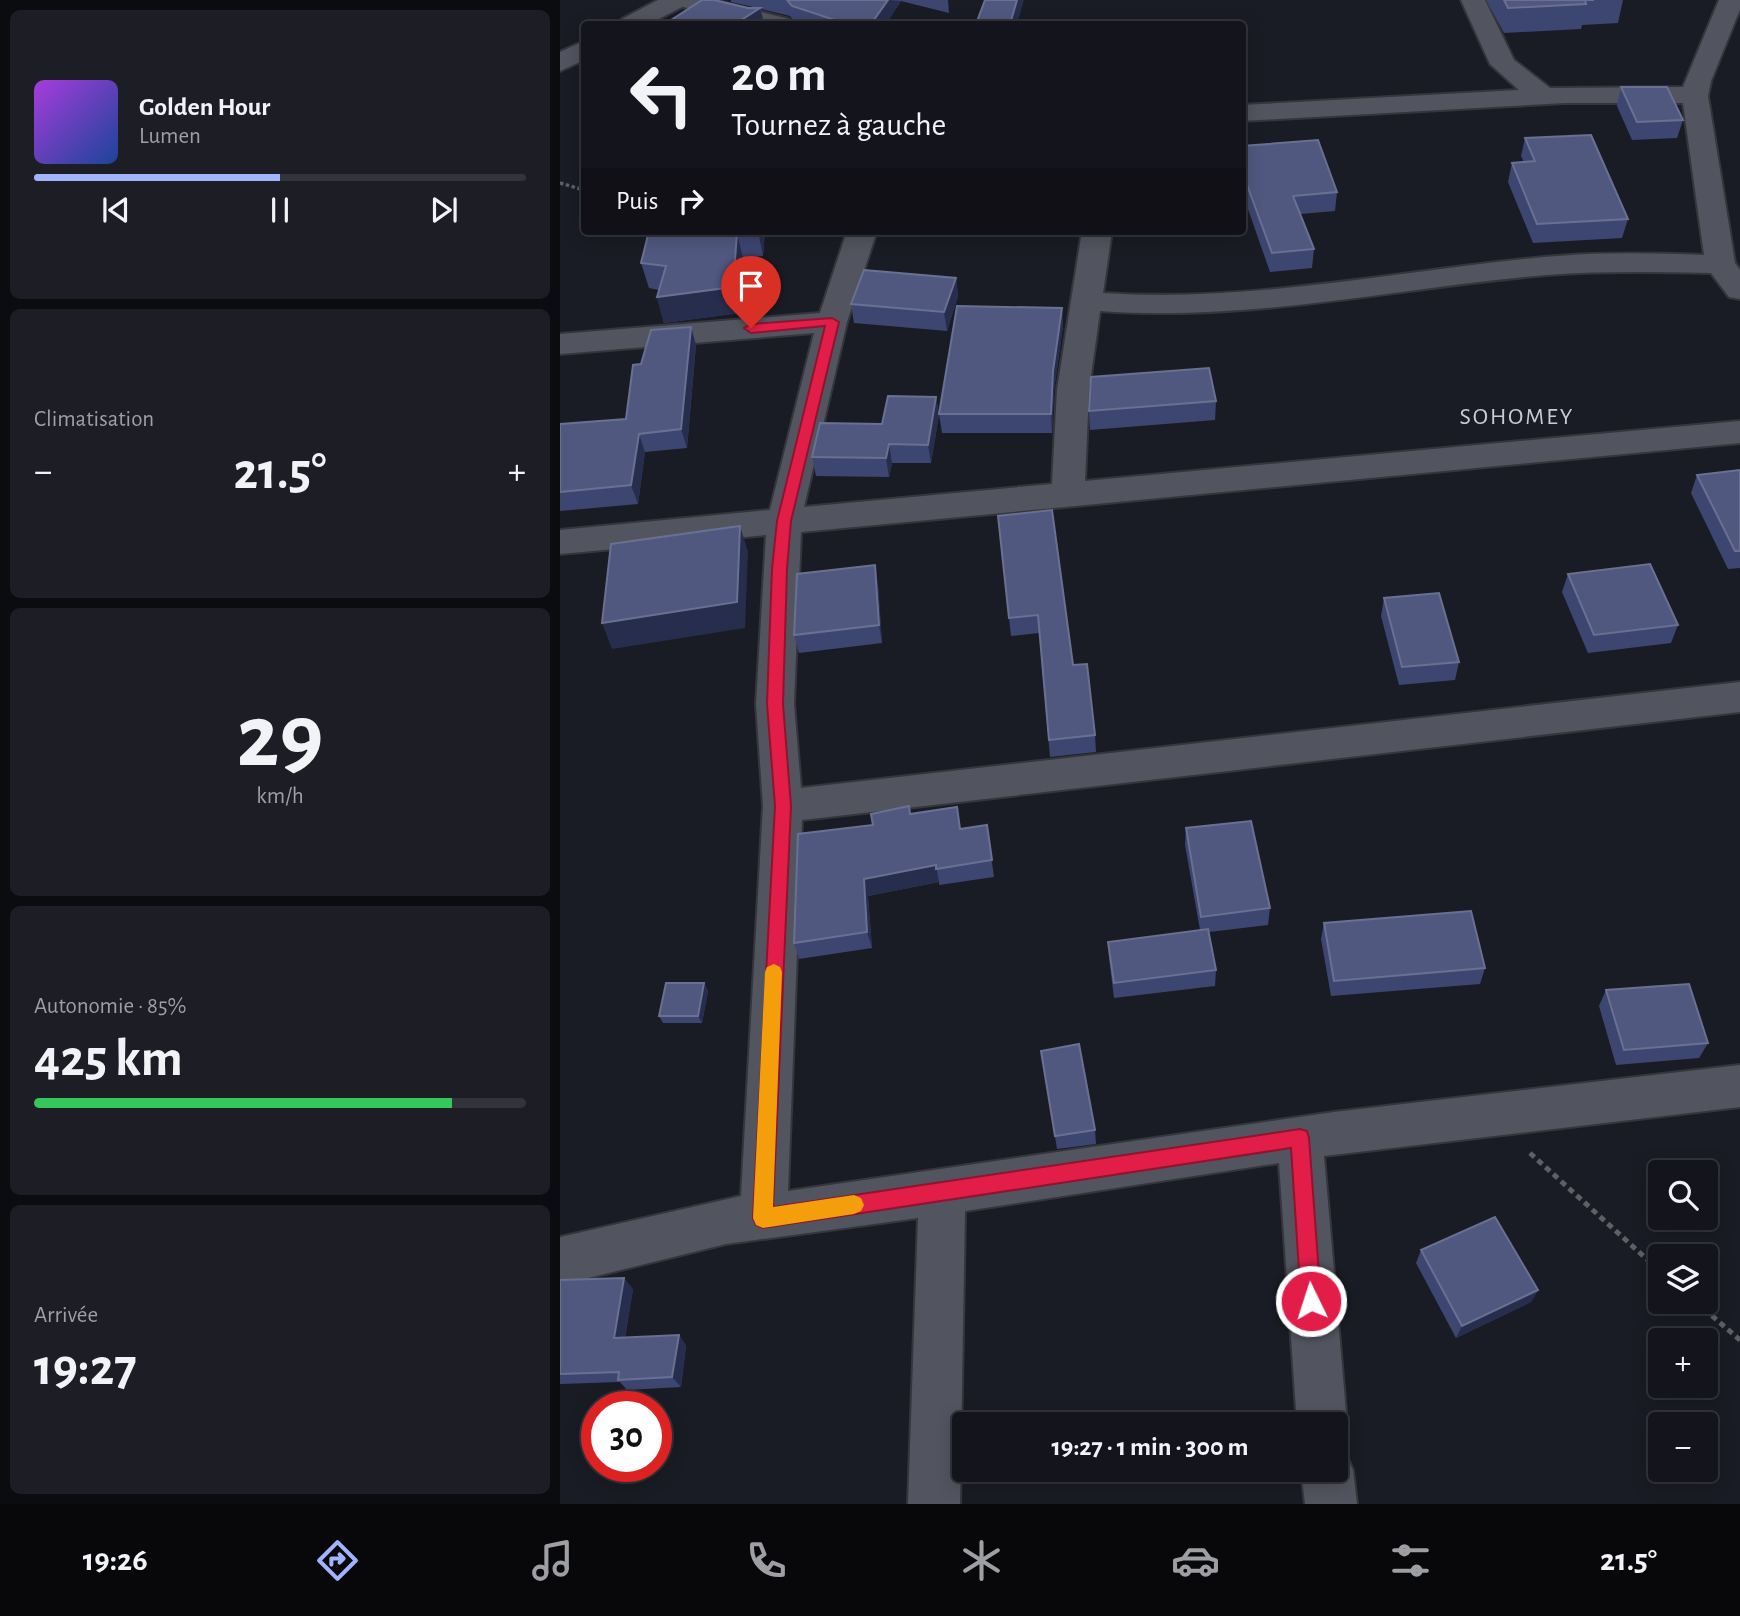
<!DOCTYPE html>
<html lang="fr">
<meta charset="utf-8">
<style>
body{margin:0;font-family:"Alegreya Sans",sans-serif;background:#1d1e25;color:#f1f3f6;height:100vh;display:flex;flex-direction:column;font-size:26px;white-space:nowrap}
*{box-sizing:border-box;margin:0}
p{font-size:23px;color:#9d9fa3}
.icon{flex:none;width:38px;height:38px;fill:none;stroke:currentColor;stroke-width:2;stroke-linecap:round;stroke-linejoin:round}
.map{position:relative;flex:1;overflow:hidden}
.side{display:flex;flex-direction:column;gap:10px;padding:10px;background:#0b0c0f;width:560px}
.side>*{flex:none}
.guide{position:absolute;left:21px;top:21px;width:665px;height:214px;border-radius:7px;box-shadow:0 4px 18px #0003,0 0 0 2px #33343b;background:#14151c;color:#f1f3f6;overflow:hidden}
.buttons{position:absolute;left:1088px;top:1160px;display:grid;gap:14px}
.buttons a{display:grid;place-items:center;width:70px;height:70px;border-radius:7px;background:#14151c;box-shadow:0 4px 18px #0003,0 0 0 2px #33343b;font-size:35px}
.speed{position:absolute;left:21px;top:1391px;display:flex;gap:14px;font-size:35px;font-weight:700;text-align:center}
.speed>*{display:grid;place-content:center;width:91px;height:91px;border-radius:50%;background:#14151c;box-shadow:0 4px 18px #0003,0 0 0 2px #33343b;line-height:1}
.speed .limit{border:10px solid #d22;background:#fff;color:#111}
.pin{position:absolute;display:grid;place-items:center;width:60px;height:60px;color:#fff;margin:-72px -30px;border-radius:50% 50% 50% 0;rotate:-45deg;box-shadow:0 0 7px #0007}
.pin .icon{rotate:45deg}
.me{position:absolute;width:77px;margin:-38px;rotate:356deg;stroke-linejoin:round;filter:drop-shadow(0 0 5px #0008)}
.turn{display:flex;align-items:center;gap:24px;height:147px;padding:0 35px;font-size:32px}
.turn .icon{width:91px;height:91px;stroke-width:2.5}
.turn b{display:block;font-size:49px;line-height:60px}
.then{display:flex;align-items:center;height:66px;padding:0 35px;background:#0003;gap:14px;font-size:26px}
.big{font-size:52px;font-weight:600;line-height:1.1}
.side .widget{flex:1;display:flex;flex-direction:column;justify-content:center;gap:10px;min-width:0;padding:0 24px;border-radius:10px;background:#1d1e25}
.side .dial{align-items:center;gap:0}
.dial b{font-size:91px;line-height:1}
.song{display:flex;align-items:center;gap:21px}
.cover{width:84px;height:84px;border-radius:10px;background:linear-gradient(135deg,hsl(280 70% 55%),hsl(220 70% 35%))}
.played{height:7px;border-radius:4px;background:linear-gradient(90deg,#a1b3fd 50%,#33343b 50%)}
.keys{display:flex;justify-content:space-around;direction:ltr}
.heat{display:flex;justify-content:space-between;align-items:center;font-size:38px;direction:ltr}
.charge{height:10px;border-radius:5px;background:linear-gradient(90deg,#34c759 85%,#33343b 0)}
.trip{position:absolute;left:392px;top:1412px;width:396px;height:70px;border-radius:7px;background:#14151c;box-shadow:0 4px 18px #0003,0 0 0 2px #33343b;font-weight:600;line-height:70px;text-align:center}
.tab-bar{display:flex;height:112px;justify-content:space-around;align-items:center;background:#08080b;color:#9d9fa3}
.tab-bar .icon{width:49px;height:49px}
.tab-bar .active{color:#a1b3fd}
.tab-bar b{font-size:32px;color:#f1f3f6}
main{display:flex;flex:1;min-height:0}
.map>svg:first-child{display:block}
.lines{fill:none;stroke-linecap:round;stroke-linejoin:round}
.minor-casing{stroke:#34363c;stroke-width:4}
.tertiary-casing{stroke:#34363c;stroke-width:4}
.path-far1{stroke:#5e6068;stroke-width:3.5;stroke-dasharray:3.5 2.5;stroke-linecap:butt}
.path{stroke:#5e6068;stroke-width:5;stroke-dasharray:6 4.5;stroke-linecap:butt}
.minor{fill:#52555f;fill-rule:evenodd}
.tertiary{fill:#52555f;fill-rule:evenodd}
.wall{fill:#3d4671}
.shaded-wall{fill:#272d4d}
.building{fill:#50587f;stroke:#697092;stroke-width:2}
.route{fill:#e11d48;stroke:#92132f;stroke-width:2}
.slow{fill:#f59e0b}
.labels{text-anchor:middle;stroke-width:5;stroke-linejoin:round;paint-order:stroke}
.quarter-label{font-size:24px;letter-spacing:2px;fill:#c8cbd7;stroke:#1a1c25}
</style>
<main>
<section class="side">
<div class="widget">
<div class="song"><i class="cover"></i><div><b>Golden Hour</b><p>Lumen</p></div></div>
<div class="played"></div>
<div class="keys"><svg class="icon" aria-label="previous" viewBox="0 0 24 24"><path d="M18 5L8 12l10 7zM5 5v14"/></svg><svg class="icon" aria-label="pause" viewBox="0 0 24 24"><path d="M8 5v14M16 5v14"/></svg><svg class="icon" aria-label="next" viewBox="0 0 24 24"><path d="M6 5l10 7-10 7zM19 5v14"/></svg></div>
</div>
<div class="widget"><p>Climatisation</p>
<div class="heat"><a>−</a><b class="big">21.5°</b><a>+</a></div>
</div>
<div class="widget dial"><b>29</b><p>km/h</p></div>
<div class="widget"><p>Autonomie · 85%</p><b class="big">425 km</b><div class="charge"></div></div>
<div class="widget"><p>Arrivée</p><b class="big">19:27</b></div>
</section>
<div class="map">
<svg width="1180" height="1504" viewBox="0 0 1180 1504">
<rect width="100%" height="100%" fill="#1a1c25"/>
<g class="lines">
<defs>
<g id="minor">
<polygon points="112,0 154,0 229,19 233,24 192,24 115,5"/>
<path d="M901,0H925L954,60L990,88L1123,87L1159,0H1180V9L1151,81L1148,96L1175,263L1180,270V299L1169,297L1151,273C1096,272 1041,271 986,275C836,288 692,322 540,311L529,390L525,481L1180,421V443L241,532L234,704L241,788L1180,682V712L242,820L228,1191L774,1112L1180,1065V1107L764,1156L787,1424L780,1442L775,1444V1424H737L719,1163L405,1211L400,1504H348L358,1218L166,1244L0,1285V1237L181,1196L203,806L196,704L206,535L0,554V530L210,510L254,333L0,354V334L260,313L287,231H317L287,322L244,507L492,484L497,390L522,231H552L543,293C690,303 837,271 984,257C1037,252 1091,253 1144,255L1123,103H1005L682,121V105L959,90L930,64Z"/>
<polygon points="775,1448 785,1452 793,1470 797,1504 745,1504 741,1470 775,1470"/>
</g>
<g id="tertiary">
<polygon points="98,0 129,0 126,5 89,24 58,24 62,19"/>
<polygon points="24,41 24,60 0,71 0,52"/>
</g>
</defs>
<use href="#minor" class="minor-casing"/>
<use href="#tertiary" class="tertiary-casing"/>
<polyline class="path-far1" points="0,183 24,190"/>
<g class="path">
<polyline points="970,1153 1101,1272"/>
<polyline points="1136,1302 1180,1340"/>
</g>
<use href="#minor" class="minor"/>
<use href="#tertiary" class="tertiary"/>
</g>
<g class="wall">
<polygon points="171,0 388,0 389,13 341,1 326,24 238,24 235,23 230,16 201,9 204,24 105,24 188,8 198,8 171,2"/>
<polygon points="926,0 1063,0 1058,23 1022,25 1021,29 944,33"/>
<polygon points="1061,87 1123,120 1117,138 1072,140 1057,106"/>
<polygon points="965,138 1068,219 1062,238 973,243 948,182 952,163 964,162 961,156"/>
<polygon points="682,146 777,192 775,211 740,214 754,249 752,268 710,272 682,192"/>
<polygon points="89,231 205,231 203,256 183,258 180,313 104,323 97,297 99,290 89,288 81,263"/>
<polygon points="396,278 398,296 387,331 294,323 291,304"/>
<polygon points="502,308 503,326 494,390 492,433 382,433 379,414"/>
<polygon points="131,327 136,345 127,448 85,452 78,504 0,511 0,424 66,419 81,364"/>
<polygon points="376,397 379,415 371,463 332,463 329,477 256,476 252,457"/>
<polygon points="656,401 655,420 530,430 529,411"/>
<polygon points="1180,470 1180,568 1168,569 1131,493 1137,475"/>
<polygon points="438,516 513,665 535,735 536,752 490,757 479,633 451,636"/>
<polygon points="1008,574 1118,625 1111,643 1028,653 1002,592"/>
<polygon points="318,584 322,643 239,653 234,635"/>
<polygon points="824,598 899,662 895,680 839,685 821,616"/>
<polygon points="350,814 401,829 427,825 434,877 379,885 379,882 308,896 312,948 239,959 234,943 313,825"/>
<polygon points="626,828 710,908 708,925 649,932 656,970 655,986 554,998 549,958 548,942 640,930 625,845"/>
<polygon points="764,923 925,968 920,984 771,996 761,939"/>
<polygon points="144,983 148,991 142,1023 103,1023 99,1016"/>
<polygon points="1046,990 1148,1043 1139,1058 1056,1065 1039,1006"/>
<polygon points="481,1051 535,1130 536,1144 497,1149"/>
<polygon points="861,1250 978,1290 971,1302 896,1338 856,1263"/>
<polygon points="0,1280 73,1289 65,1338 119,1335 126,1346 121,1387 67,1390 60,1382 0,1384"/>
</g>
<g class="shaded-wall">
<polygon points="328,0 341,1 326,24 311,24"/>
<polygon points="457,0 464,0 457,24 450,24"/>
<polygon points="200,8 204,24 175,24"/>
<polygon points="198,231 205,231 203,256"/>
<polygon points="177,233 183,258 180,313 104,323 97,297"/>
<polygon points="396,278 398,296 387,331 384,312"/>
<polygon points="502,308 503,326 494,390 492,433 491,414 493,371"/>
<polygon points="131,327 136,345 127,448 121,429"/>
<polygon points="376,397 379,415 371,463 368,445"/>
<polygon points="79,434 85,452 78,504 71,485"/>
<polygon points="329,444 332,463 329,477 326,458"/>
<polygon points="180,526 188,552 185,628 52,649 42,623"/>
<polygon points="315,565 318,584 322,643 319,625"/>
<polygon points="376,865 379,882 308,896 312,948 307,932 304,879"/>
<polygon points="144,983 148,991 142,1023 138,1016"/>
<polygon points="64,1278 73,1289 63,1349 54,1338"/>
<polygon points="978,1290 971,1302 896,1338 902,1326"/>
<polygon points="119,1335 126,1346 121,1387 112,1377"/>
</g>
<g class="building">
<polygon points="142,0 154,0 188,8 200,8 175,24 105,24"/>
<polygon points="227,0 328,0 311,24 287,24 232,6"/>
<polygon points="425,0 457,0 450,24 416,24"/>
<polygon points="944,0 1034,0 1025,0 1026,4 948,8"/>
<polygon points="1061,87 1107,87 1123,120 1077,122"/>
<polygon points="1031,135 1068,219 977,224 952,163 975,161 965,138"/>
<polygon points="758,140 777,192 733,196 754,249 712,253 682,171 682,146"/>
<polygon points="89,231 193,231 177,233 173,287 97,297 106,266 81,263"/>
<polygon points="304,270 396,278 384,312 291,304"/>
<polygon points="397,306 502,308 493,371 491,414 379,414"/>
<polygon points="131,327 121,429 79,434 71,485 0,492 0,424 66,419 73,365 81,364 91,330"/>
<polygon points="649,368 656,401 529,411 531,377"/>
<polygon points="328,396 376,397 368,445 329,444 326,458 252,457 260,423 322,424"/>
<polygon points="1180,470 1180,551 1175,551 1137,475"/>
<polygon points="492,510 513,665 527,664 535,735 489,740 478,615 449,618 438,516"/>
<polygon points="180,526 177,602 42,623 51,544"/>
<polygon points="1090,564 1118,625 1034,635 1008,574"/>
<polygon points="315,565 319,625 234,635 237,574"/>
<polygon points="879,593 899,662 842,667 824,598"/>
<polygon points="349,806 350,814 397,807 400,829 427,825 432,860 376,869 376,865 304,879 307,932 234,943 238,834 313,825 311,814"/>
<polygon points="691,821 710,908 641,917 626,828"/>
<polygon points="911,911 925,968 774,981 764,923"/>
<polygon points="648,929 656,970 554,983 548,942"/>
<polygon points="106,983 144,983 138,1016 99,1016"/>
<polygon points="1129,984 1148,1043 1064,1050 1046,990"/>
<polygon points="519,1044 535,1130 495,1136 481,1051"/>
<polygon points="935,1217 978,1290 902,1326 861,1250"/>
<polygon points="64,1278 54,1338 119,1335 112,1377 58,1380 59,1372 0,1374 0,1280"/>
</g>
<polygon class="route" points="272,318 279,322 231,521 227,569 223,704 231,806 213,1207 740,1129 747,1131 749,1138 761,1301 758,1309 751,1311 744,1309 741,1301 731,1148 203,1228 196,1225 193,1218 215,806 207,704 212,569 217,521 265,326 191,333 184,328 191,324"/>
<polygon class="slow" points="214,964 220,967 222,972 213,1207 294,1195 301,1198 304,1205 301,1211 294,1214 203,1228 196,1225 193,1218 205,972 207,967"/>
<g class="labels">
<g class="quarter-label">
<text x="957" y="424">SOHOMEY</text>
</g>
</g>
</svg>
<div class="buttons">
<a><svg class="icon" aria-label="search" viewBox="0 0 24 24"><circle cx="10" cy="10" r="6"/><path d="M15 15l6 6"/></svg></a>
<a><svg class="icon" aria-label="layers" viewBox="0 0 24 24"><path d="M12 4l9 5-9 5-9-5zM3 14l9 5 9-5"/></svg></a>
<a>+</a>
<a>−</a>
</div>
<div class="speed"><div class="limit">30</div></div>
<div class="pin" style="left:191px;top:328px;background:#d93025"><svg class="icon" aria-label="arrive" viewBox="0 0 24 24"><path d="M6 21V4h12l-3 4 3 4H6"/></svg></div>
<svg class="me" style="left:751px;top:1301px" viewBox="-20 -20 40 40"><circle r="17" fill="#e11d48" stroke="#fff" stroke-width="3"/><path d="M0-11L8 9 0 5-8 9z" fill="#fff"/></svg>
<div class="trip">19:27 · 1 min · 300 m</div>
<div class="guide">
<div class="turn"><svg class="icon" aria-label="left" viewBox="0 0 24 24"><path d="M17 20v-9H6M10 6l-5 5 5 5"/></svg><div><b>20 m</b>Tournez à gauche</div></div>
<div class="then">Puis<svg class="icon" aria-label="right" viewBox="0 0 24 24"><path d="M7 20v-9h11M14 6l5 5-5 5"/></svg></div>
</div>
</div>
</main>
<nav class="tab-bar">
<b>19:26</b>
<svg class="icon active" aria-label="directions" viewBox="0 0 24 24"><path d="M12 3l9 9-9 9-9-9zM9 14v-3h6M13 9l2 2-2 2"/></svg>
<svg class="icon" aria-label="music" viewBox="0 0 24 24"><path d="M9 18V5l10-2v13"/><circle cx="6" cy="18" r="3"/><circle cx="16" cy="16" r="3"/></svg>
<svg class="icon" aria-label="phone" viewBox="0 0 24 24"><path d="M5 4h4l2 5-3 2q2 4 5 5l2-3 5 2v4C11 20 4 13 5 4z"/></svg>
<svg class="icon" aria-label="climate" viewBox="0 0 24 24"><path d="M12 3v18M4 7l16 10M4 17L20 7"/></svg>
<svg class="icon" aria-label="car" viewBox="0 0 24 24"><path d="M5 17H2v-5l4-1 3-4h7l3 4 3 1v5h-3M9 17h6M6 11h13"/><circle cx="7" cy="17" r="2"/><circle cx="17" cy="17" r="2"/></svg>
<svg class="icon" aria-label="filters" viewBox="0 0 24 24"><path d="M4 7h16M4 17h16"/><circle cx="9" cy="7" r="2"/><circle cx="15" cy="17" r="2"/></svg>
<b>21.5°</b>
</nav>
